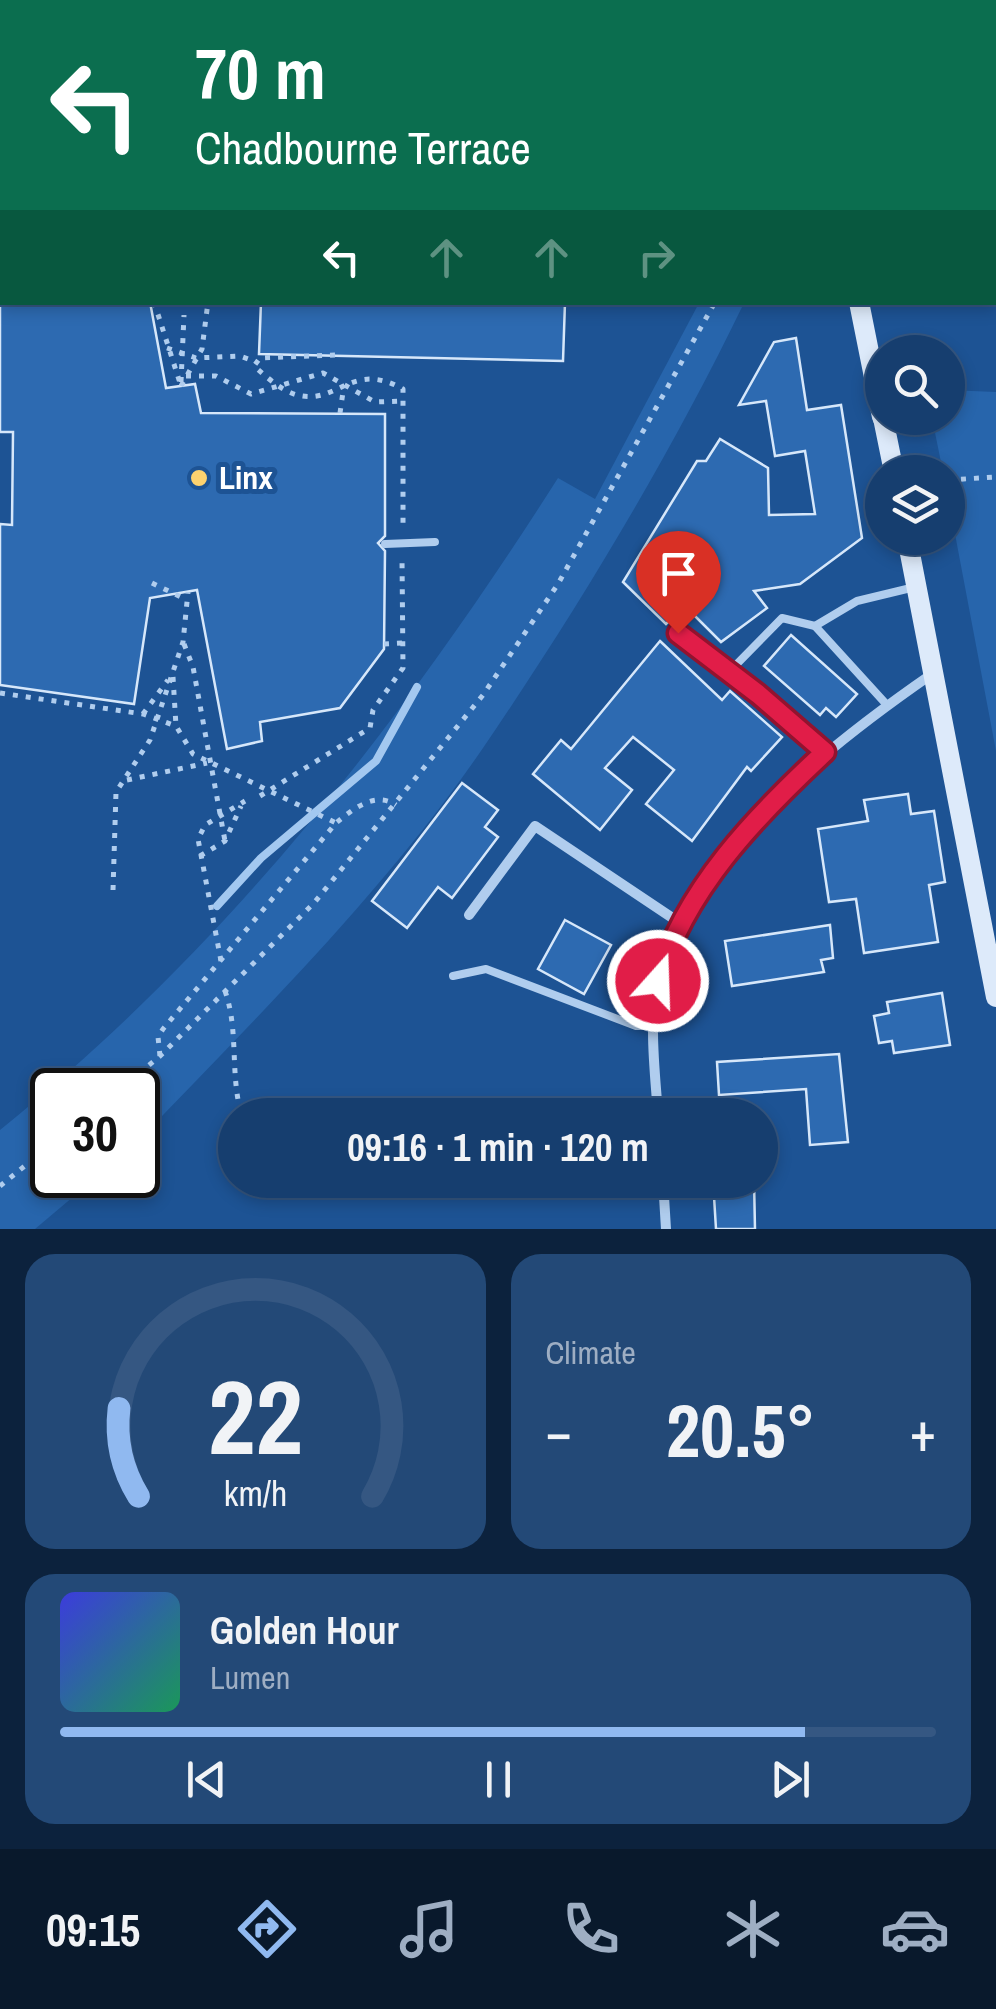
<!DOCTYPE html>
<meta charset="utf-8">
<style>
body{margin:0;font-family:"Archivo Narrow",sans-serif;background:#234977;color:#f1f3f6;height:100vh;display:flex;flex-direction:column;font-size:38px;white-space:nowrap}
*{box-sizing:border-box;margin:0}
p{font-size:32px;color:#9eaec3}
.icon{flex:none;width:55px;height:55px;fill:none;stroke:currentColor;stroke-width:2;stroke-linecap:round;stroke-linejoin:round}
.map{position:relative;height:1229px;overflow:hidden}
.details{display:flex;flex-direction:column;gap:25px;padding:25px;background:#0c223d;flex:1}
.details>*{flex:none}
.banner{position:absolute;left:0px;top:0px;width:998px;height:305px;box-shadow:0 5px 15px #0003,0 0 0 2px #355782;background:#0b6e4f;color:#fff;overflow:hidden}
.fabs{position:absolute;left:865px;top:335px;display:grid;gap:20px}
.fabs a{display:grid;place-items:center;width:100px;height:100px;border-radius:50%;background:#163e6f;box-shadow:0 5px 15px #0003,0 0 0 2px #355782;font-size:50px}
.speed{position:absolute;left:30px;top:1068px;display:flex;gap:20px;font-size:50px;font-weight:700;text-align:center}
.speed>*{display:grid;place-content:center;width:130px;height:130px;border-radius:50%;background:#163e6f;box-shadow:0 5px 15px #0003,0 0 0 2px #355782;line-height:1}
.speed .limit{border:5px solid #111;border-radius:15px;background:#fff;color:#111}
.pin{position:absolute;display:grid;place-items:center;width:85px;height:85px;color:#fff;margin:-102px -42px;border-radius:50% 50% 50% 0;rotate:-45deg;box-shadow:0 0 10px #0007}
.pin .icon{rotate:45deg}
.me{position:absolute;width:110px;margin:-55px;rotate:20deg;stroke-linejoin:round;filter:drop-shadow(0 0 8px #0008)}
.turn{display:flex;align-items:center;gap:35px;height:210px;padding:0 30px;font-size:45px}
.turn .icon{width:130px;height:130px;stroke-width:2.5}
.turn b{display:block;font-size:70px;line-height:85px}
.lanes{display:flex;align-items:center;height:95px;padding:0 30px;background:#0003;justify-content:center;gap:50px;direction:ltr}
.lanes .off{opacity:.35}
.big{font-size:75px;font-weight:700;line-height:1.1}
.details .widget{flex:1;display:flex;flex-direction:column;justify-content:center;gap:15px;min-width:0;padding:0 35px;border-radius:30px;background:#234977}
.details .dial{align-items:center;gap:0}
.dial svg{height:260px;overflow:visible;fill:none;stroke:#355782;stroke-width:7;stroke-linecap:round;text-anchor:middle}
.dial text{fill:#f1f3f6;stroke:none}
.song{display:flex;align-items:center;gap:30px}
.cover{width:120px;height:120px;border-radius:15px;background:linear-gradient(135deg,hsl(240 70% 55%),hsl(150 70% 35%))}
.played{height:10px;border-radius:5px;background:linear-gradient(90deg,#90b9f0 85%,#355782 85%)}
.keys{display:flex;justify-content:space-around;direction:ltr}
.heat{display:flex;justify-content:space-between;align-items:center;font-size:55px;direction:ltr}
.details .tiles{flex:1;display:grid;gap:25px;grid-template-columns:1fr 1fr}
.widget:last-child{grid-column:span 2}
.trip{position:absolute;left:218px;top:1098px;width:560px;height:100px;border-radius:50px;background:#163e6f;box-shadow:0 5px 15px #0003,0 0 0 2px #355782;font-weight:700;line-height:100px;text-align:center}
.tab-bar{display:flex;height:160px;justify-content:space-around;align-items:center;background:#09192c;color:#9eaec3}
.tab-bar .icon{width:70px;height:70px}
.tab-bar .selected{color:#90b9f0}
.tab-bar b{font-size:45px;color:#f1f3f6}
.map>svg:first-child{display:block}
.green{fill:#2765ac}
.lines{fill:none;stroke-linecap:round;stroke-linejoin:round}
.stream{stroke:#a3c8f0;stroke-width:8}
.building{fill:#2d6ab1;stroke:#d6e7fa;stroke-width:2.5}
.path{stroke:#b0cdee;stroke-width:5;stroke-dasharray:5 8;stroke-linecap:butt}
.lane{stroke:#b0cdee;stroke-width:8}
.street{stroke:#b0cdee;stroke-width:10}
.secondary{stroke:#ddeafa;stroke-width:20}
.route-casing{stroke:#92132f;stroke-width:25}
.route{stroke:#e11d48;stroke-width:18}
.poi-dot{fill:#fdd26f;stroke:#1d5394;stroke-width:4}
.labels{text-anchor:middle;stroke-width:10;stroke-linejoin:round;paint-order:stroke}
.poi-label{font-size:32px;font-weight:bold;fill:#fff;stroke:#1d5394;text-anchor:start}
</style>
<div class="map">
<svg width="996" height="1229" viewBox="0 0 996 1229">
<rect width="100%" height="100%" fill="#1d5394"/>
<g class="green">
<path d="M699,303H744C670,456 579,607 483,748C385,891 258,1016 138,1141V1090H52V1175H99L35,1229H0V1130C228,946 402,723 558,478L595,499Z"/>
<polygon points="948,390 996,392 996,751 948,497 948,472 943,472 932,418 948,418"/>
</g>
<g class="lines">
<polyline class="stream" points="217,906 261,858 376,761 417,687"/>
</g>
<g class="building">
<polygon points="0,302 150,302 166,388 195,384 201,413 385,414 385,536 378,543 385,551 384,649 340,708 260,722 262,741 227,749 197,590 150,598 134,704 0,685 0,524 12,525 13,432 0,432"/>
<polygon points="261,302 565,302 563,361 259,354"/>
<polygon points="796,338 807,410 841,405 862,538 800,584 754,591 767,608 721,642 685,606 666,624 623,582 697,461 706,461 720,439 768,468 769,515 815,514 805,451 775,456 766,401 739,405 774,342"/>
<polygon points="791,635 857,694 836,717 826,708 820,715 764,666"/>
<polygon points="660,641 722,700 730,691 782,737 751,771 747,767 692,841 646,804 674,770 633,737 605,768 632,790 600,830 533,774 561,740 571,749"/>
<polygon points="462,783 498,810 485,827 498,837 452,898 438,887 407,928 372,901"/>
<polygon points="908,794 911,814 934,811 945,882 929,885 938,942 864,953 856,899 829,902 818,829 868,821 864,800"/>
<polygon points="565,920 611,945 584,994 538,969"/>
<polygon points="830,925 833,958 821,960 824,972 732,986 725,941"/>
<polygon points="942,993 950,1045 894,1053 892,1041 879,1043 874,1016 889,1013 887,1002"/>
<polygon points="839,1054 848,1142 810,1145 806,1089 719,1095 717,1062"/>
<polygon points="713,1180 754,1180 755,1229 716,1229"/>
</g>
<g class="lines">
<g class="path">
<polyline points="876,2 877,0"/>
<polyline points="0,182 2,182"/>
<polyline points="0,273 2,273"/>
<polyline points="154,302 181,386"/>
<polyline points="167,348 196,358 240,356 254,361"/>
<path d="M335,355L260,358L254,366C268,378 283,393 302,396C339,402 353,361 403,389V527"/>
<polyline points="186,376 216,376 251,394 323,373 375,402 403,401"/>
<polyline points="181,382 184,315"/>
<polyline points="181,386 202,349 208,302"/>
<polyline points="340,413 344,385"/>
<polyline points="948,480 996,477"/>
<polyline points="152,583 187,600"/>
<polyline points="184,644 193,667 225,841"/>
<polyline points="384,644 402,643"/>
<polyline points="173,677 176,726 193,754 336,823"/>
<polyline points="0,693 143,714 176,726"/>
<polyline points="143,714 168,680"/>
<polyline points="127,780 207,763"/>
<polyline points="260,796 370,728 373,710 403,668 402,558"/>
<polyline points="200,856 225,841 241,806"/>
<polyline points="113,890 116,792 150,740 183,642 188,592"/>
<polyline points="221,961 198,839 205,825 245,801"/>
<path d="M225,991C238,1028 231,1066 239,1105"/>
<path d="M160,1056L158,1037L163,1029L336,823C353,809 375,791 396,805"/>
<polyline points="119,1090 160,1056 314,903 483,695 558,584 715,302"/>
<polyline points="0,1186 52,1144"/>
</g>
<g class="lane">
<polyline points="385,544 435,542"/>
<polyline points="729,672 782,618 815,626"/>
<polyline points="887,705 815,626 857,601 915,587"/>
<polyline points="453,976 486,969 636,1026 654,1026"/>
</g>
<g class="street">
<polyline points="266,0 266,2"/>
<polyline points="939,2 940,0"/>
<polyline points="995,210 996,210"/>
<polyline points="677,633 758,694 825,752"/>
<polyline points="469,915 535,826 680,923"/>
<path d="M658,1115C655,1070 648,1021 659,977C690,853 832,743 932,674"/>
<polyline points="663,1180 666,1229"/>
</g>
<g class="secondary">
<polyline points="814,0 814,2"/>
<polyline points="0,126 2,126"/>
<polyline points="859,302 882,417"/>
<polyline points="883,418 894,472"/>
<polyline points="907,538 996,997"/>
</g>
</g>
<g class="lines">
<defs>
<path id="route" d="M658,981C684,890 756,816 825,752L758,694L678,633"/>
</defs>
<use href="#route" class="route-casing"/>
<use href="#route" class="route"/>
</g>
<circle class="poi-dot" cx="199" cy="478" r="10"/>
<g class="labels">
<g class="poi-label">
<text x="219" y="489">Linx</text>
</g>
</g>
</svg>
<div class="fabs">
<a><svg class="icon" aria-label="search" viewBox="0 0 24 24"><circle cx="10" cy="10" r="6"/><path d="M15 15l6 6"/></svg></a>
<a><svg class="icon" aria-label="layers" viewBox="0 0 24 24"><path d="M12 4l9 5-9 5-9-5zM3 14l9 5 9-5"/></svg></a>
</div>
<div class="speed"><div class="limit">30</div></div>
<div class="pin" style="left:678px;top:633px;background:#d93025"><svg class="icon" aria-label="arrive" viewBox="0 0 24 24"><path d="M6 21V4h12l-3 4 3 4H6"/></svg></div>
<svg class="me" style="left:658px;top:981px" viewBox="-20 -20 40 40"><circle r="17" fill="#e11d48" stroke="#fff" stroke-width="3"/><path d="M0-11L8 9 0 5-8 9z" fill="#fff"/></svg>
<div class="trip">09:16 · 1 min · 120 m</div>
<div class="banner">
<div class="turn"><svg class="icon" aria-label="left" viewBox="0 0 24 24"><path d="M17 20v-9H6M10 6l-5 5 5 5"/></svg><div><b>70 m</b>Chadbourne Terrace</div></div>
<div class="lanes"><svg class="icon" aria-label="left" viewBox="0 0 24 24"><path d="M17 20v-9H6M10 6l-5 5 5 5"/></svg><svg class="icon off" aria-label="ahead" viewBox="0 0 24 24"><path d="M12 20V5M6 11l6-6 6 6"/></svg><svg class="icon off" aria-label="ahead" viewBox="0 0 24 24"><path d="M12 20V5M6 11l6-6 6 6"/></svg><svg class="icon off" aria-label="right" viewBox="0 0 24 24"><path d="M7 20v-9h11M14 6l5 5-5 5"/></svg></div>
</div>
</div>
<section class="details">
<div class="tiles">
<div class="widget dial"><svg viewBox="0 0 100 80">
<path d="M14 69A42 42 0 1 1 86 69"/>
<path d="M14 69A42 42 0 0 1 8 42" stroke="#90b9f0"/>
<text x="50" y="56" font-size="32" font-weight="700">22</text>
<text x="50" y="72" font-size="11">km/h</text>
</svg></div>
<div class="widget"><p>Climate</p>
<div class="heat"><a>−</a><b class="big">20.5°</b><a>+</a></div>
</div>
<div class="widget">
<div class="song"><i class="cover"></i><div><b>Golden Hour</b><p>Lumen</p></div></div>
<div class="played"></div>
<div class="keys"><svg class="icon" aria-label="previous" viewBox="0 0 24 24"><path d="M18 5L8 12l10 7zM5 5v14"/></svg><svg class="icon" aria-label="pause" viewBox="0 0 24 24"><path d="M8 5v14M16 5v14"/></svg><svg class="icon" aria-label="next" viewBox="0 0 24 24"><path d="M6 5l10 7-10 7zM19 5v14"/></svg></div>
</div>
</div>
</section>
<nav class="tab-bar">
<b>09:15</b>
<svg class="icon selected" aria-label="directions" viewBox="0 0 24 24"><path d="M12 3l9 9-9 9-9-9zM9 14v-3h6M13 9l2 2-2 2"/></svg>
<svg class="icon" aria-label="music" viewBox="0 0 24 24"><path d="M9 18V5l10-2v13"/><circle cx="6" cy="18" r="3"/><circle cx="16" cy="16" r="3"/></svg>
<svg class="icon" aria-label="phone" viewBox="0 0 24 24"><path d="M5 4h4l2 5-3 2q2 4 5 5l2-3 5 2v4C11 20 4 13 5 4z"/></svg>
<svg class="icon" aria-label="climate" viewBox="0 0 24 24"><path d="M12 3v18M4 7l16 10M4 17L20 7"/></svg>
<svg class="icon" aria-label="car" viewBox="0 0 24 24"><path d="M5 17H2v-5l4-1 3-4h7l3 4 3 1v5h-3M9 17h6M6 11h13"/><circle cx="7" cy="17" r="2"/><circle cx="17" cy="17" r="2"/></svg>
</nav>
